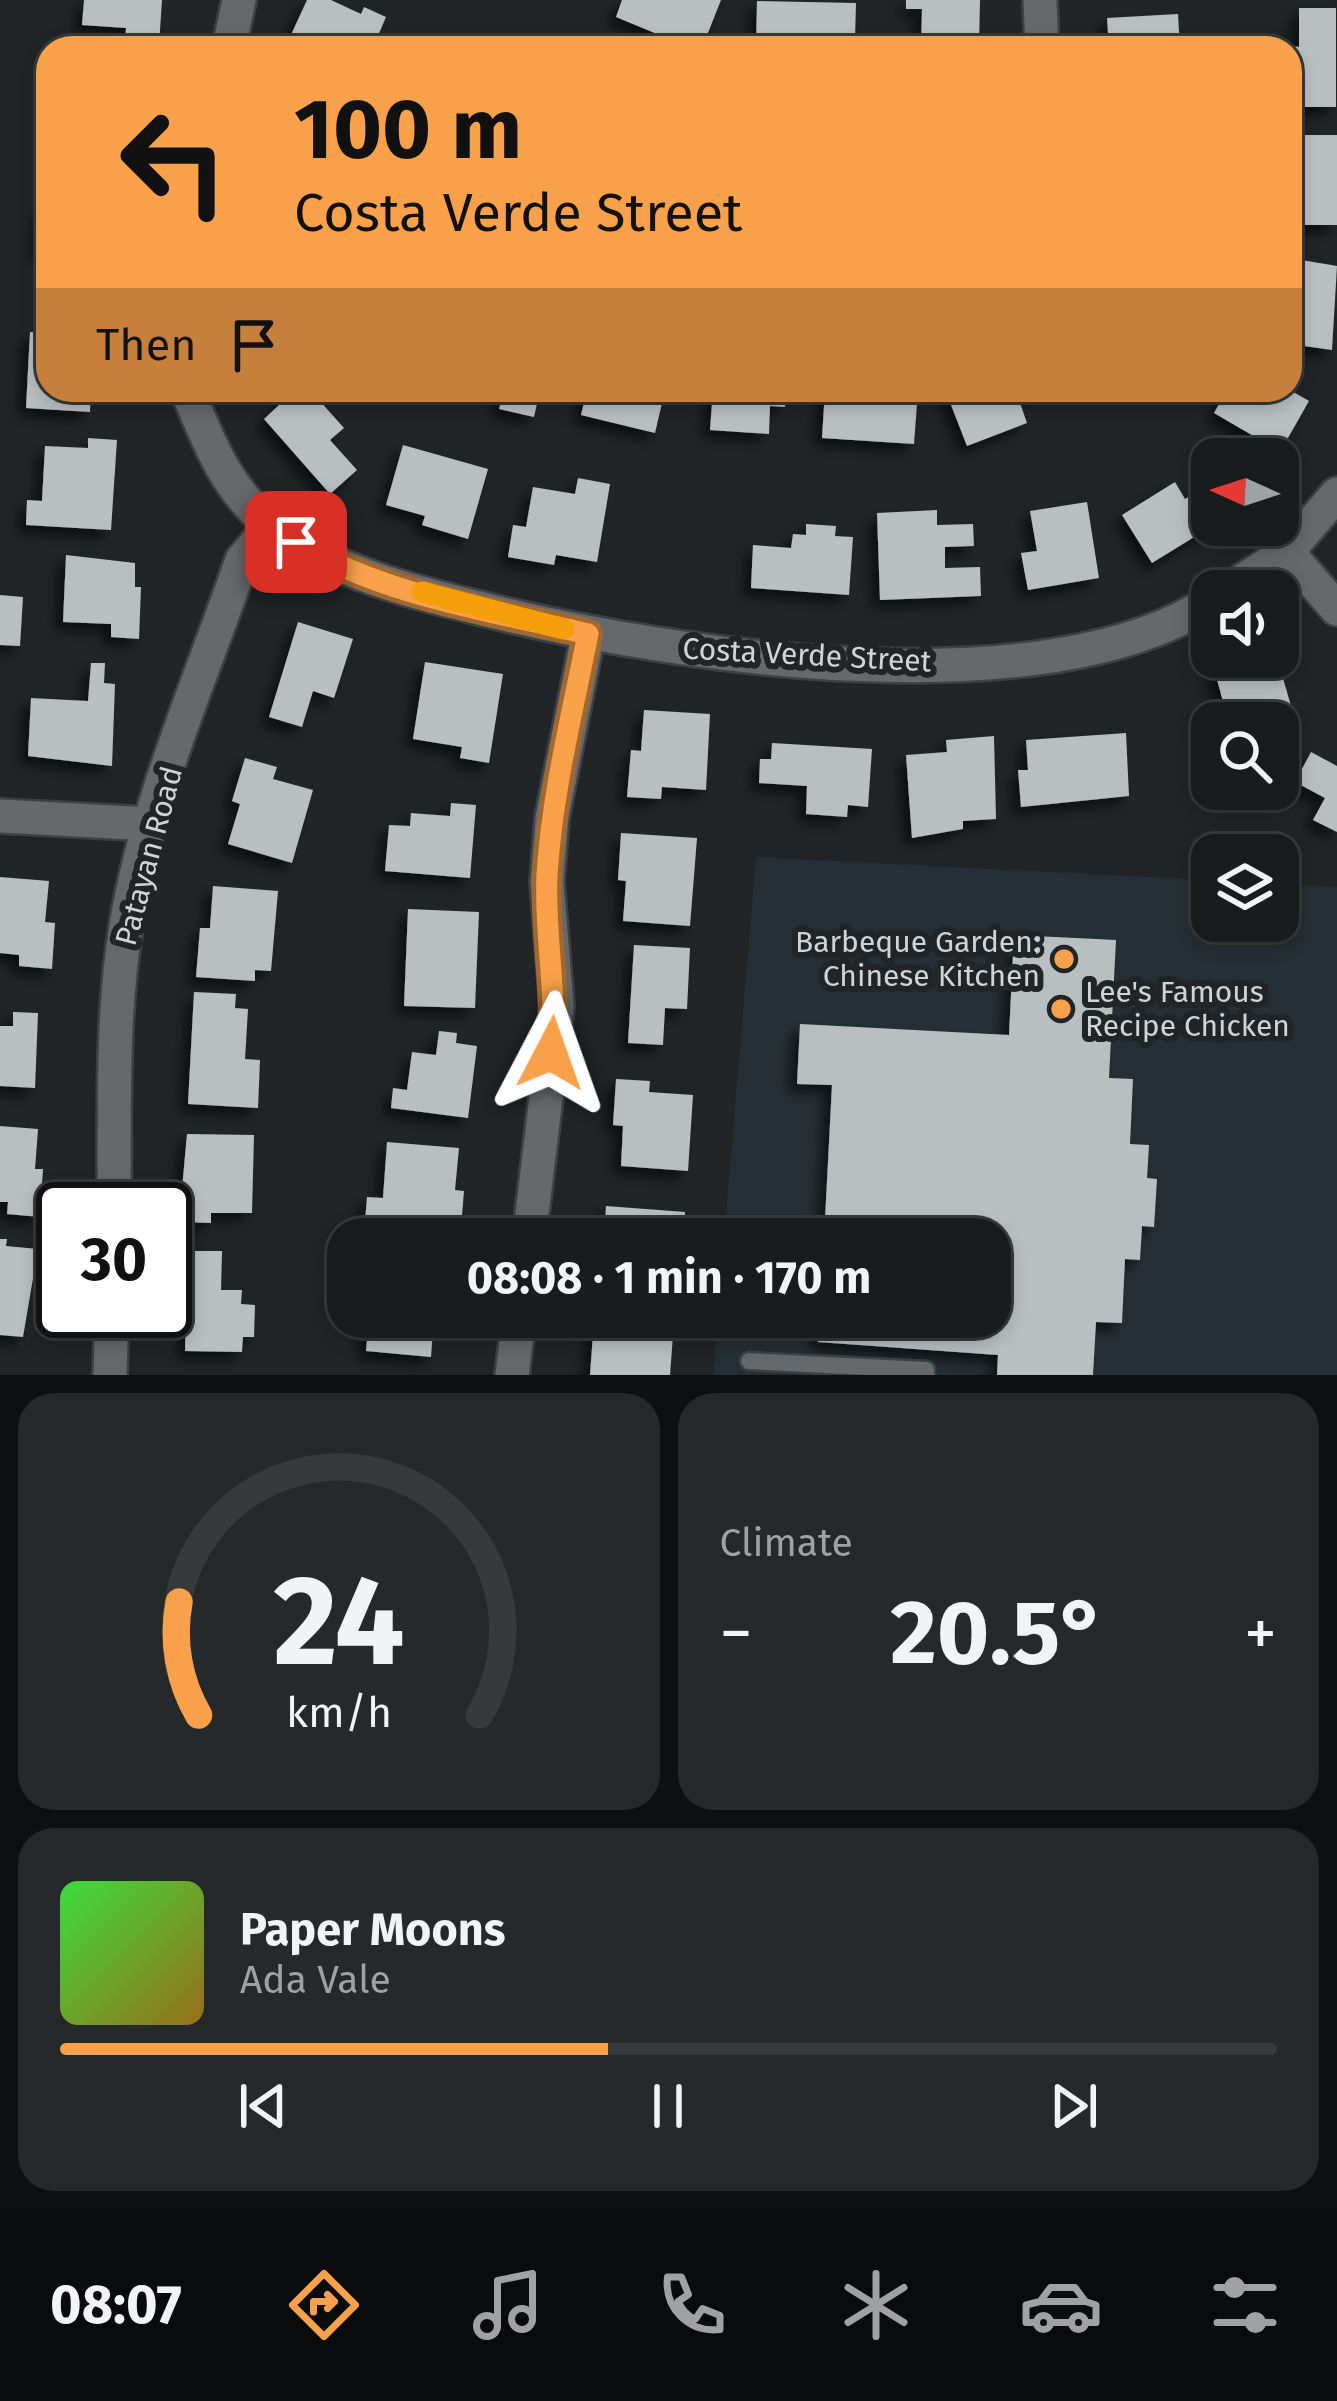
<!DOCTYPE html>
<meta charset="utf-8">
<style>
body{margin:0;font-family:"Fira Sans",sans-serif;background:#26292a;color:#f1f3f6;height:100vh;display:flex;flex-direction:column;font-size:45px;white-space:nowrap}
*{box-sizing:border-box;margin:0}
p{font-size:39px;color:#9fa1a4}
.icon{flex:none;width:66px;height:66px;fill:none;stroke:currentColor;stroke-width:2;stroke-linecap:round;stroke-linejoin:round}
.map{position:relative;height:1375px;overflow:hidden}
.drawer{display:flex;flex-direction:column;gap:18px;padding:18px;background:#0e0f10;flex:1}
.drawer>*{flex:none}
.hud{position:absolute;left:36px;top:36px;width:1266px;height:366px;border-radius:36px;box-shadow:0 6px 18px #0003,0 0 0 3px #373a3b;background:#f8a14a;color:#111;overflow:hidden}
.needle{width:78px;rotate:273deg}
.fabs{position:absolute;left:1191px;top:438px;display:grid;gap:24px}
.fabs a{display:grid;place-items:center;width:108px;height:108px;border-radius:24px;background:#191c1d;box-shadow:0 6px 18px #0003,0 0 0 3px #373a3b;font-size:60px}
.speed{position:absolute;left:36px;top:1182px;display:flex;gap:24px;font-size:60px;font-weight:700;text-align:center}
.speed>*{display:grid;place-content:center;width:156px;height:156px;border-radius:50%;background:#191c1d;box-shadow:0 6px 18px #0003,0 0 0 3px #373a3b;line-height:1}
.speed .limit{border:6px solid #111;border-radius:18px;background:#fff;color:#111}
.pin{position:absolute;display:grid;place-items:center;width:102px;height:102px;color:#fff;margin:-51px;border-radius:24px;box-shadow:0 6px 18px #0006}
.me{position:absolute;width:132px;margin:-66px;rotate:4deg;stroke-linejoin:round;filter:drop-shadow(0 0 9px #0008)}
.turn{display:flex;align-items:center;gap:42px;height:252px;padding:0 60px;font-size:54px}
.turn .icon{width:156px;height:156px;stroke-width:2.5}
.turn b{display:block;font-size:84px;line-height:102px}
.then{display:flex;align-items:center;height:114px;padding:0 60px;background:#0003;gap:24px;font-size:45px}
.big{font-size:90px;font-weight:700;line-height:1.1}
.drawer .tile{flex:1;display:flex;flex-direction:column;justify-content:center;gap:18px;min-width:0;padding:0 42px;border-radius:36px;background:#26292a}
.drawer .dial{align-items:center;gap:0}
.dial svg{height:312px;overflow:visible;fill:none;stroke:#373a3b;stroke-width:7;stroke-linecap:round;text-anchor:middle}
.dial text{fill:#f1f3f6;stroke:none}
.song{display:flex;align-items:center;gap:36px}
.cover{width:144px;height:144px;border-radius:18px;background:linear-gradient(135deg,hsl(120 70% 55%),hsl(40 70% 35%))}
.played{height:12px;border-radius:6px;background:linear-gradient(90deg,#f8a14a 45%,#373a3b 45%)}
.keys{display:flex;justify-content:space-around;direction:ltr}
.heat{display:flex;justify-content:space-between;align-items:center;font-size:66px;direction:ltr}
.drawer .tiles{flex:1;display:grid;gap:18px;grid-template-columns:1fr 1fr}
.tile:last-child{grid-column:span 2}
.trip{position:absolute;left:327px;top:1218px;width:684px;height:120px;border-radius:36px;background:#191c1d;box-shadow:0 6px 18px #0003,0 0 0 3px #373a3b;font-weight:700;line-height:120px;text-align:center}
.dock{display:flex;height:192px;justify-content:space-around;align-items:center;background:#0a0b0c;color:#9fa1a4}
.dock .icon{width:84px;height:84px}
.dock .selected{color:#f8a14a}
.dock b{font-size:54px;color:#f1f3f6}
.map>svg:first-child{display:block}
.built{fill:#262f35}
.building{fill:#b9bec1;filter:url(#shadow)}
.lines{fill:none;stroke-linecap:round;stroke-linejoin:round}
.lane-casing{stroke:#3e4143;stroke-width:21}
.street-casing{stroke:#3e4143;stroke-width:38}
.lane{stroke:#65696c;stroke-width:16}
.street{stroke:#65696c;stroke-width:33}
.route-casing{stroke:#a16930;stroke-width:30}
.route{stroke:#f8a14a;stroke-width:21}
.slow{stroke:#f59e0b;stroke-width:21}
.poi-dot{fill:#f8a14a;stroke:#212527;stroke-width:4.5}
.labels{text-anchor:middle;stroke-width:12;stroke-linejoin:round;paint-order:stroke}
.street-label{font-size:30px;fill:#d1d3d5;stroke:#212527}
.poi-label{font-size:30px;fill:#d1d3d5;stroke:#212527;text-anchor:end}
</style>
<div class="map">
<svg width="1337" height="1375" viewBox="0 0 1337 1375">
<defs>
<filter id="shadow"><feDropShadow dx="-8" dy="8" stdDeviation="6" flood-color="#0009"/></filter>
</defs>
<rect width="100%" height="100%" fill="#212527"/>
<polygon class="built" points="756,857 1212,880 1212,921 1278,921 1278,884 1337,887 1337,1375 713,1375 718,1317 990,1317 990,1239 724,1239"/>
<g class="building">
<polygon points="84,0 162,0 159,45 125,43 126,28 82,25"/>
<polygon points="307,0 331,0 361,14 364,7 386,17 374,45 381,48 285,48"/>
<polygon points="622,0 721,0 702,48 677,48 679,43 616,17"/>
<polygon points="906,0 980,0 979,46 921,48 922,9 906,9"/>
<polygon points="757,1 856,3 855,39 812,38 812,48 756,48"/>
<polygon points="1299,8 1336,8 1336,107 1290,107 1290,46 1299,47"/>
<polygon points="1178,14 1180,48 1109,48 1107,18"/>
<rect x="1290" y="135" width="47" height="90"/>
<polygon points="41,209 48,210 48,252 38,251"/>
<polygon points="1290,258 1337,266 1332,350 1290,344"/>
<polygon points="45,324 48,390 91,390 90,412 26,408 30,332 44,333"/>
<polygon points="295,390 310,390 344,428 330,440 357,470 330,494 264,419"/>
<polygon points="491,390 540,390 534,417 499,409 503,395"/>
<polygon points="587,390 665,390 655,433 581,415"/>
<polygon points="713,390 786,390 785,407 770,406 769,434 710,430"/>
<polygon points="825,390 918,390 914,444 822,438"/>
<polygon points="951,390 1045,390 1019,400 1027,423 967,446 946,392"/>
<polygon points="1227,390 1290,390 1309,401 1276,459 1248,453 1257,438 1214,413"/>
<polygon points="88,438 117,440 111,530 26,525 27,500 42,501 45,446 88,448"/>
<polygon points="403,445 488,469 468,539 422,525 425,516 386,505"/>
<polygon points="578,478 610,484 597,562 556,555 554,565 508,557 513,525 526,527 533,487 575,494"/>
<polygon points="1175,482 1185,499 1212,483 1212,526 1152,563 1122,515"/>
<polygon points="1087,502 1099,578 1028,590 1021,553 1037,551 1030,511"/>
<polygon points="937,510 937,525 973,524 974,546 945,547 945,568 980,567 981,596 880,600 877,513"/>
<polygon points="806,524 836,526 835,536 853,537 849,595 751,588 753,545 791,548 793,534 806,535"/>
<polygon points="66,555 135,563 135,587 141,587 139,639 111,637 111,624 63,622"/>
<polygon points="0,595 23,597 20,646 0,645"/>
<polygon points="298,622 353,639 334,698 313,691 302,727 269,717"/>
<polygon points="1243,657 1277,657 1295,720 1269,723 1266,712 1229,723 1213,665"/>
<polygon points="425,662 503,674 489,763 460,758 462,747 413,739"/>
<polygon points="91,663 105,663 104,683 115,684 112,766 28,756 31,698 88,701"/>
<polygon points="644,710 710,714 706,790 662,787 661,799 627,797 631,750 641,751"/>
<polygon points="1126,733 1129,796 1021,807 1018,770 1028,770 1026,740"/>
<polygon points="994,736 996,819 963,821 963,829 912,838 906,755 947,752 946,740"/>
<polygon points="772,743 872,749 868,807 848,805 847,817 806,814 807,786 759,783 760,759 771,759"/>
<polygon points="1311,752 1337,766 1337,832 1313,820 1325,798 1295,782"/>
<polygon points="245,758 277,767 273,779 313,790 292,863 228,844 240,804 232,801"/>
<polygon points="451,803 476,805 470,878 385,871 389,825 410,826 411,813 450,816"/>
<polygon points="621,833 697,838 690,926 623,921 626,881 618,880"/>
<polygon points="0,877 49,881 45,922 55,923 52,969 19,966 19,955 0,953"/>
<polygon points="213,886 278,891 271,971 255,970 255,981 196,977 200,928 210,928"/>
<polygon points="408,909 479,912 475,1008 404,1006"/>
<polygon points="1014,935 1116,940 1109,1078 1133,1079 1130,1144 1149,1145 1147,1178 1157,1179 1154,1227 1142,1226 1140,1260 1125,1259 1122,1323 1096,1322 1093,1375 997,1375 998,1355 818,1342 820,1317 990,1317 990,1239 824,1239 832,1085 797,1084 800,1024 1009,1035"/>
<polygon points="634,945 690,948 687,1009 665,1008 663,1045 628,1043"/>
<polygon points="194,992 236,994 235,1008 248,1009 245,1059 260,1060 258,1108 188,1104"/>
<polygon points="13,1012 38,1013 35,1088 0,1086 0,1026 13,1026"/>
<polygon points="439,1031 457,1033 456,1043 477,1046 468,1118 391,1108 393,1088 407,1090 412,1052 436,1055"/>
<polygon points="616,1079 650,1081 649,1092 693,1095 688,1171 621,1166 623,1126 613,1125"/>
<polygon points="0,1126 38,1129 35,1169 43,1169 40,1217 7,1214 8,1202 0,1202"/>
<polygon points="187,1134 254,1135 252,1213 211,1213 211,1223 179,1222"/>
<polygon points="387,1142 459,1148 455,1190 464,1191 460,1239 364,1233 367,1197 383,1198"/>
<polygon points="606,1206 685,1212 683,1239 604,1239"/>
<polygon points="0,1239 7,1239 6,1246 38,1249 23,1337 0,1335"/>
<polygon points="187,1251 222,1251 221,1290 242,1290 241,1304 255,1305 254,1337 243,1337 242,1352 185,1351"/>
<polygon points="369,1317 434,1317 431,1357 366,1351"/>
<polygon points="594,1320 653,1324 652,1334 673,1335 670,1375 590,1375"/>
</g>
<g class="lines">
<defs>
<polyline id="lane" points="749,1361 926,1370 926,1375"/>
<g id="street">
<polyline points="1040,0 1042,48"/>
<polyline points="229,48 239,0"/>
<path d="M187,390C209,442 226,490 272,526C333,573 417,593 491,611C677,657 1044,711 1212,601"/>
<polyline points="1287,552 1337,609"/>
<polyline points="1227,591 1287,552 1337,494"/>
<polyline points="0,816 151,824"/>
<path d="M114,1209C115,1115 111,1019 126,926C146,802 201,679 242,560L271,525"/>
<polyline points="529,1239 557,1006 547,882 552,818 588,635"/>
<polyline points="110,1375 112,1311"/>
<polyline points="512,1375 519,1317"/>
</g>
</defs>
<use href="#lane" class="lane-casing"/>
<use href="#street" class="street-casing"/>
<use href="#lane" class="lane"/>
<use href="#street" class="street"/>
</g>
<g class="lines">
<defs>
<path id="route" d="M296,542C380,595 492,611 588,634C572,714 552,794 547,875C544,935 558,993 551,1053"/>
</defs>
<use href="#route" class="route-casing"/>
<use href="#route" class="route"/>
<polyline class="slow" points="422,592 564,629"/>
</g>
<g class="poi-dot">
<circle cx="1064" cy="959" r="12"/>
<circle cx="1061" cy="1009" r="12"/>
</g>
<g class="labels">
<g class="street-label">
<text transform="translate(807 655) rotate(3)" y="10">Costa Verde Street</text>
<text transform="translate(149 856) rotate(-75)" y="10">Patayan Road</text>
</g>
<g class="poi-label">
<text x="1040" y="952">Barbeque Garden:<tspan x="1040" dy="34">Chinese Kitchen</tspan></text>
<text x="1085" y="1002" text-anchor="start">Lee's Famous<tspan x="1085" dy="34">Recipe Chicken</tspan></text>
</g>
</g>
</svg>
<div class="fabs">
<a><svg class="needle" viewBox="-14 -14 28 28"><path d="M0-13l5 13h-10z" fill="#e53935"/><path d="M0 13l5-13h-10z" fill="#9fa1a4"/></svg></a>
<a><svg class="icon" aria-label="sound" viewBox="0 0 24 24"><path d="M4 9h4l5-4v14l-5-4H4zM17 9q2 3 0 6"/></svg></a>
<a><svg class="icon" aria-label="search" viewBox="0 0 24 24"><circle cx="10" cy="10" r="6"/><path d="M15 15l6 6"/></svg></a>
<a><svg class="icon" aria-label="layers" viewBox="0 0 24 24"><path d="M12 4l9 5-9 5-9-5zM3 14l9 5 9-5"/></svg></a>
</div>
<div class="speed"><div class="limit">30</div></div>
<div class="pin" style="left:296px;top:542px;background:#d93025"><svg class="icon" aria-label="arrive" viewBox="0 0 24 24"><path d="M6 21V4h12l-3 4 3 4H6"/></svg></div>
<svg class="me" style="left:551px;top:1053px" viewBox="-20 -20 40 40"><path d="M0-17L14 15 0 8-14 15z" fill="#f8a14a" stroke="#fff" stroke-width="4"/></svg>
<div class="trip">08:08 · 1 min · 170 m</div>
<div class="hud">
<div class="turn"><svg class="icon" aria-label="left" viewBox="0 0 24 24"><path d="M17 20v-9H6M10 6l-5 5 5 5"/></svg><div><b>100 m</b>Costa Verde Street</div></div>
<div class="then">Then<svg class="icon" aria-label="arrive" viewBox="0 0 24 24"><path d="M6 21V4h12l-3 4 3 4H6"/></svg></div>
</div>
</div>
<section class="drawer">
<div class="tiles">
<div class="tile dial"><svg viewBox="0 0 100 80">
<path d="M14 69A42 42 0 1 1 86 69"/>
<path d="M14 69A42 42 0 0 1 9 40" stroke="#f8a14a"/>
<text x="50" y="56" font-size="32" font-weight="700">24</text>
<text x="50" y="72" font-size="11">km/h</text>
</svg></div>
<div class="tile"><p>Climate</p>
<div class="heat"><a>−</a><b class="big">20.5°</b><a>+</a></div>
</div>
<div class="tile">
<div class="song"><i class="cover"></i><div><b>Paper Moons</b><p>Ada Vale</p></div></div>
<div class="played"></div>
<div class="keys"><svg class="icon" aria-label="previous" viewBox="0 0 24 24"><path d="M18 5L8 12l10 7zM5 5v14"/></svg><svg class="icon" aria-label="pause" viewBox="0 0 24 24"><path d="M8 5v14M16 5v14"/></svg><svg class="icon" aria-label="next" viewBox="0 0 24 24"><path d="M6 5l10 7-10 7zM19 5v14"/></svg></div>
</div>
</div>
</section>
<nav class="dock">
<b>08:07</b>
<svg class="icon selected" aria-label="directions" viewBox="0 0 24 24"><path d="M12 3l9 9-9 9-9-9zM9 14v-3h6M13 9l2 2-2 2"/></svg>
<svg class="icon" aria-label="music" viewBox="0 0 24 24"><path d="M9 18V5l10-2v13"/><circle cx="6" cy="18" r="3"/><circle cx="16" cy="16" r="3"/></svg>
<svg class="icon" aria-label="phone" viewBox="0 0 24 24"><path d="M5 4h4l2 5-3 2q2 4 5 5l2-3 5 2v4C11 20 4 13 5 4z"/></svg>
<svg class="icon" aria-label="climate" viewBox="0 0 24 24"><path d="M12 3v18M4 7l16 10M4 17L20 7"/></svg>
<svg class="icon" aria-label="car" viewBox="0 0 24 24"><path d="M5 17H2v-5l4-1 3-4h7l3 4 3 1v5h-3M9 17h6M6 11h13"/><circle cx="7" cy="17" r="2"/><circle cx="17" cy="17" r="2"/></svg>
<svg class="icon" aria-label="filters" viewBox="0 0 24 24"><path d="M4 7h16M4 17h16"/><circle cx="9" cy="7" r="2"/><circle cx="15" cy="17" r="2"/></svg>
</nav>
